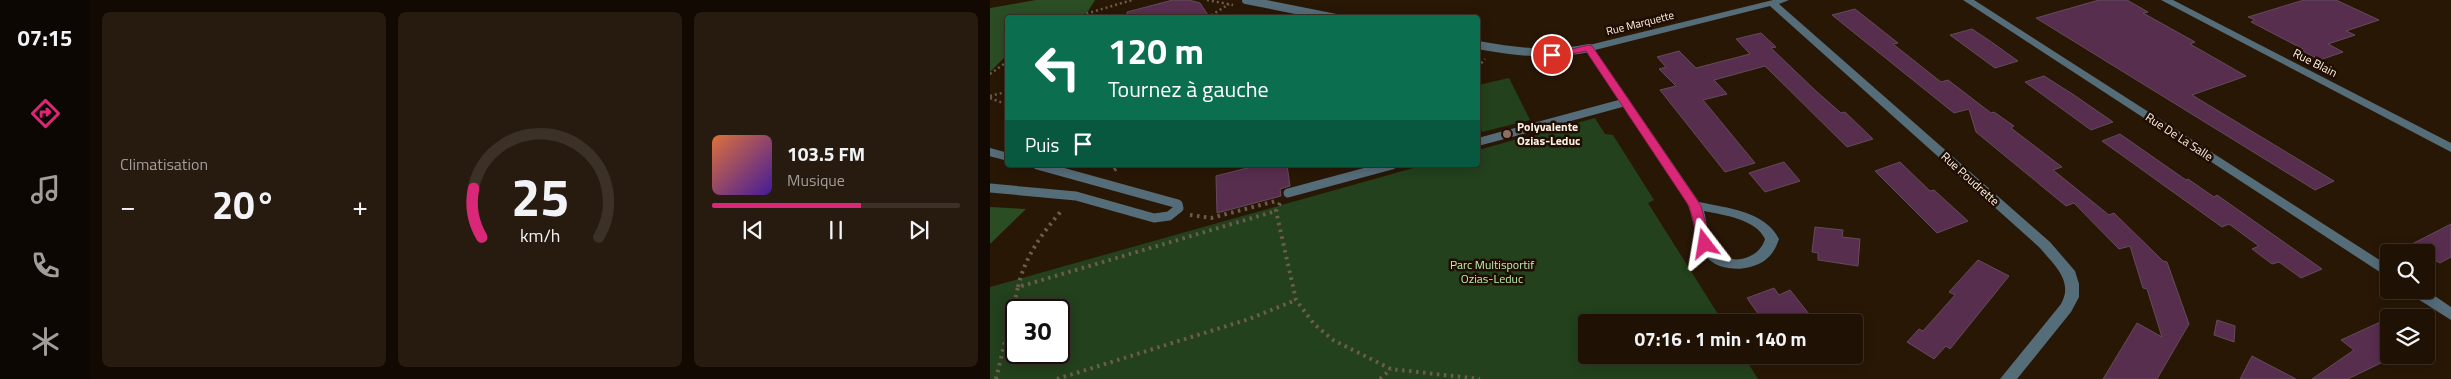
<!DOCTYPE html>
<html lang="fr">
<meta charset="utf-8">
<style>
body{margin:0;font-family:"Titillium Web",sans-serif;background:#271a0e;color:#f1f3f6;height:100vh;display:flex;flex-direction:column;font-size:19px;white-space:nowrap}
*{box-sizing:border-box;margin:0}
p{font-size:16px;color:#a19d9a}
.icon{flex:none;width:28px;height:28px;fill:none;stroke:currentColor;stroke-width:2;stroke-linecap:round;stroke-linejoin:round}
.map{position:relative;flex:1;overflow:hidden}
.sheet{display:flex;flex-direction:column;gap:12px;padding:12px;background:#110902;width:900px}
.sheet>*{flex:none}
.banner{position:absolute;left:15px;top:15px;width:475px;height:152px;border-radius:5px;box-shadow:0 2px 12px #0003,0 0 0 1px #3c3126;background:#0b6e4f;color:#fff;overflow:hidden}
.buttons{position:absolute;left:1390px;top:244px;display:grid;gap:10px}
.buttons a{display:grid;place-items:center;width:55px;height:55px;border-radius:5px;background:#1f1104;box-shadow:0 2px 12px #0003,0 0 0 1px #3c3126;font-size:25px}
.speed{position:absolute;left:15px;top:299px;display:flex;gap:10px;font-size:25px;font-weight:700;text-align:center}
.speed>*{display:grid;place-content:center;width:65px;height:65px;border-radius:50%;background:#1f1104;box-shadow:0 2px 12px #0003,0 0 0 1px #3c3126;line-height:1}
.speed .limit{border:2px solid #111;border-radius:8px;background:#fff;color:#111}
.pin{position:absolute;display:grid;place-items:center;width:42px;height:42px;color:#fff;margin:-21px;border:2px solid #fff;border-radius:50%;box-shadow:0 1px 5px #0007}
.me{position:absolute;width:55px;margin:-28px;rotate:346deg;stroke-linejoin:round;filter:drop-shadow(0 0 4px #0008)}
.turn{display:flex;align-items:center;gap:18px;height:105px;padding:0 20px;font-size:22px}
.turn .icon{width:65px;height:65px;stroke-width:2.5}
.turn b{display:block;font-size:35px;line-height:42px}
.then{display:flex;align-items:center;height:48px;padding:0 20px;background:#0003;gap:10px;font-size:19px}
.big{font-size:38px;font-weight:700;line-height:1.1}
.sheet .card{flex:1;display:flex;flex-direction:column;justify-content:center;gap:8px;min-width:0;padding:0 18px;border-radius:8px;background:#271a0e}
.sheet .dial{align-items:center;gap:0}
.dial svg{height:130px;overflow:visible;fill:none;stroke:#3c3126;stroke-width:7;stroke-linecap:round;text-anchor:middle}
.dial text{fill:#f1f3f6;stroke:none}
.song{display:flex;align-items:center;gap:15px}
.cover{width:60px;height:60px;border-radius:8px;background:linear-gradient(135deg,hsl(20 70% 55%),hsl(260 70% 35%))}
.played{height:5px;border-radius:2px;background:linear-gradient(90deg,#db2777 60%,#3c3126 60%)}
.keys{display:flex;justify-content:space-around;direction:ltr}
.heat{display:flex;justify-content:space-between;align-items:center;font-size:28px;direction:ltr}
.sheet .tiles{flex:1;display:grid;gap:12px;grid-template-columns:repeat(3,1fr)}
.trip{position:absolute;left:588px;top:314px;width:285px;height:50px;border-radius:5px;background:#1f1104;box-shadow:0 2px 12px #0003,0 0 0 1px #3c3126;font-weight:700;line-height:50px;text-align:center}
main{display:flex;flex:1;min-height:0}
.tabs{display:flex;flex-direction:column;width:90px;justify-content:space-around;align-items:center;background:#0c0702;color:#a19d9a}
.tabs .icon{width:35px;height:35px}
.tabs .active{color:#db2777}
.tabs b{font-size:22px;color:#f1f3f6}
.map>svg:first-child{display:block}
.green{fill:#23411d;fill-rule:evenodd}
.forest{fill:#2b4d24}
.building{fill:#582e4e;stroke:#634b5c}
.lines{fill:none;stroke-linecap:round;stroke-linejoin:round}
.path-far1{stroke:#6c5c4d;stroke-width:2.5;stroke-dasharray:2 3;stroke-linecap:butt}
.path{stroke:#6c5c4d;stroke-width:4;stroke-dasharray:2.5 4.5;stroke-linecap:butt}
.lane-far1{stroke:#556c79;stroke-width:8}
.lane{stroke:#556c79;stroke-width:9}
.street{fill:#556c79;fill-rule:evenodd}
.route{fill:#db2777;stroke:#8e194d}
.education-dot{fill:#8d6e63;stroke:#1f0e01;stroke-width:2}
.labels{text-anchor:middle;stroke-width:5;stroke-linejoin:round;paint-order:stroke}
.far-street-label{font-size:11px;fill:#fef1e6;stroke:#1f0e01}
.street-label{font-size:12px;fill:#fef1e6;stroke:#1f0e01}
.poi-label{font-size:12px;font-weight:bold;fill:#fef1e6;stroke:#1f0e01;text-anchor:start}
.park-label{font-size:12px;fill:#b8f0ad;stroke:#1f0e01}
</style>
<main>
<nav class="tabs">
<b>07:15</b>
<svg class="icon active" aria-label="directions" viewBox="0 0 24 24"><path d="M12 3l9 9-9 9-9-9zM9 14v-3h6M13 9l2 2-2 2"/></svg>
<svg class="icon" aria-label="music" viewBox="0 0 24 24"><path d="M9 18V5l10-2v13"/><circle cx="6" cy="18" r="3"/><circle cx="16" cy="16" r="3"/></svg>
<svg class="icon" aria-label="phone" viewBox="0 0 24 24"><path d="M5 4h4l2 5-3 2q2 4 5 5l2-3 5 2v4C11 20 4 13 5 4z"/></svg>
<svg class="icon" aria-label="climate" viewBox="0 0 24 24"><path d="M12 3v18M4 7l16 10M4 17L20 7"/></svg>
</nav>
<section class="sheet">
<div class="tiles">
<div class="card"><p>Climatisation</p>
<div class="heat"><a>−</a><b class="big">20°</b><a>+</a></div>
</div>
<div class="card dial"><svg viewBox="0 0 100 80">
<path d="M14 69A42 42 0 1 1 86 69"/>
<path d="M14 69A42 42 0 0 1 9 39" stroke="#db2777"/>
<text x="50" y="56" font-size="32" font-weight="700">25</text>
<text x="50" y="72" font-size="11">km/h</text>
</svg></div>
<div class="card">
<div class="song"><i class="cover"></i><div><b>103.5 FM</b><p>Musique</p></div></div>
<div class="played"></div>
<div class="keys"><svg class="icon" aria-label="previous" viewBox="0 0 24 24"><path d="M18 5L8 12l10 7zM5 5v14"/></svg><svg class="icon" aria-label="pause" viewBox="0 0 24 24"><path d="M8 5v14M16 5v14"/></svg><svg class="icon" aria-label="next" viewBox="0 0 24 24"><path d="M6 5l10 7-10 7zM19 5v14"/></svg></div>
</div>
</div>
</section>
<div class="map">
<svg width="1461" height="379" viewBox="0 0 1461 379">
<rect width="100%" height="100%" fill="#291706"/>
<g class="green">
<polygon points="519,78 540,120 492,132 488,121 488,85"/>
<path d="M605,118L615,134L623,135L664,200L658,203L733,322H596V355H753L768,379H0V287L434,165H488V150ZM26,310H69V352H26Z"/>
</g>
<g class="forest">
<polygon points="46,0 105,0 97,13 80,17 18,18 17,55 0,72 0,8"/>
<polygon points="0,207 36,209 0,244"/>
</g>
<g class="building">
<polygon points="183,0 199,0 210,3 220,18 137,18 137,12"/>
<polygon points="1109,0 1137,0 1158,12 1153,13 1205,42 1200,44 1256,76 1202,95 1344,181 1325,190 1046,18"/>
<polygon points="1314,0 1346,0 1389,20 1356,31 1365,35 1338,44 1353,52 1330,60 1310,50 1313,49 1261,22 1265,20 1258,17"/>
<polygon points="865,9 908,43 903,44 951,82 958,80 1001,113 1004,112 1024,126 1021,128 1072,167 1063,170 1119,215 1124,213 1173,261 1177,262 1199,324 1167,379 1113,379 1147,323 1172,337 1157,289 1153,288 1140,246 1129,249 1084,203 1076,206 986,132 979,109 964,113 842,15"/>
<polygon points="982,29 1000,41 1028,61 1005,68 960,35"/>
<polygon points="771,33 786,47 781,48 826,91 851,113 855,112 883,139 857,147 775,66 724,80 737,94 713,100 765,163 735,172 670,90 686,86 669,69 676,67 667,57 689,51 706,68 760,54 746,39"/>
<polygon points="1054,76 1084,95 1123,122 1101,130 1035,82"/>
<polygon points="1130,134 1196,180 1198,179 1224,197 1227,195 1332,269 1311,278 1289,262 1282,264 1262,249 1269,246 1239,224 1232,227 1112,141"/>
<polygon points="794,162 810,181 775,192 759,173"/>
<polygon points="910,162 940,191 944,190 978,221 947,233 885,171"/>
<polygon points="269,165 297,165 300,186 290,189 291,196 227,213 226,176"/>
<polygon points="1461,224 1461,257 1450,263 1436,255 1436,252 1420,245"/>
<polygon points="825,227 853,230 852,237 870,239 868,266 828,260 828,253 822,252"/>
<polygon points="988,260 1019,276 960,349 956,346 944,359 917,342 929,329 933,331 965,295 959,292"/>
<polygon points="784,288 789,295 800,290 819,314 799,322 774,322 757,298"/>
<polygon points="1399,318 1399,359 1358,379 1322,379 1364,350 1351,340"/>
<polygon points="1227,320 1245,326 1244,342 1224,335"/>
<polygon points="1262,356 1306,379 1250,379"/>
</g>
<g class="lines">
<g class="path-far1">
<polyline points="217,0 243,5"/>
<polyline points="82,18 142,0"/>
<polyline points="217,18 239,4"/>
<polyline points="488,67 495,59"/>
<polyline points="0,74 18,61"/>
<polyline points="0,96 16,92"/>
<polyline points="0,98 18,105"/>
</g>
<g class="path">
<polyline points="124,170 131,165"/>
<polyline points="290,203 286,211 306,300 324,324 343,340 401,369 490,379"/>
<polyline points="200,215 221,218 286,201"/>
<path d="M28,287C35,256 53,232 73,209"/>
<polyline points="6,379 28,287 286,211"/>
<polyline points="67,379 259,319 306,300"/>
<polyline points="390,379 401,369"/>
</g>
<g class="lane-far1">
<polyline points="256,0 346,18"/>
<path d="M488,45C526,52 560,56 599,48"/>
<polyline points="488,142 636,102"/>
<polyline points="0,152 18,157"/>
</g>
<g class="lane">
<polyline points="0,188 86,196 164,218 179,216 189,208 188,204 47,165"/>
<polyline points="298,193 402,165"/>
</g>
<g class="street">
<path d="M783,0H799L789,4L1060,242L1085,271L1089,284V297L1081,312L1027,379H1010L1071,304C1084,281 1064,265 1050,248L780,6L605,50L709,202C737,208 775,211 789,239C784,254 776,263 760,267C750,270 740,269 730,266C701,255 708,222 695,199L594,48L595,46ZM714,211C733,215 766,219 775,239C769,261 735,268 723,246C717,236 717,222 714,211Z"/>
<polygon points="973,0 984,0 1399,266 1399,278"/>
<polygon points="1171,0 1183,0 1461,143 1461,152"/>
<polygon points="1418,290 1436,290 1461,307 1461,320 1420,294"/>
</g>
</g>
<polygon class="route" points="599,45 602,46 711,206 721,244 720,247 711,247 699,206 596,51 562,58 557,55"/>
<circle class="education-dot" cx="517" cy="134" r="5"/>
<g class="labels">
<g class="far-street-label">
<text transform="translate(650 23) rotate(-14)" y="4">Rue Marquette</text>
</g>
<g class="street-label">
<text transform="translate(1325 63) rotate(27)" y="4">Rue Blain</text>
<text transform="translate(1189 137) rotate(33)" y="4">Rue De La Salle</text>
<text transform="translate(980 179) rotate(42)" y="4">Rue Poudrette</text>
</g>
<g class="poi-label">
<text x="527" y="131">Polyvalente<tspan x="527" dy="14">Ozias-Leduc</tspan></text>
</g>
<g class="park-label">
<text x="502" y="269">Parc Multisportif<tspan x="502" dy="14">Ozias-Leduc</tspan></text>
</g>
</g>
</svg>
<div class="buttons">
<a><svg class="icon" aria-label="search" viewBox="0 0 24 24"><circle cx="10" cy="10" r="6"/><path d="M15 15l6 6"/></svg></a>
<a><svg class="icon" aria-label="layers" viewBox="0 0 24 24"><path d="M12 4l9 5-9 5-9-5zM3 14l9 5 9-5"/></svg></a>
</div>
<div class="speed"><div class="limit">30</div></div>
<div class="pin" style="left:562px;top:55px;background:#d93025"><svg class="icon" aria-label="arrive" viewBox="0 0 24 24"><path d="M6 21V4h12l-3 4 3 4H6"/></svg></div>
<svg class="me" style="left:715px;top:244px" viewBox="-20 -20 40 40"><path d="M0-17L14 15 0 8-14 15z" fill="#db2777" stroke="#fff" stroke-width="4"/></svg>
<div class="trip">07:16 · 1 min · 140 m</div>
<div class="banner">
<div class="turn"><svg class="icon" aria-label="left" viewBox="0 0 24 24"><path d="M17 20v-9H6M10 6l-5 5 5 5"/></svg><div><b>120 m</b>Tournez à gauche</div></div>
<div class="then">Puis<svg class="icon" aria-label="arrive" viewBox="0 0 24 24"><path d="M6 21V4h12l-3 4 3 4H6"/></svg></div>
</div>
</div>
</main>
